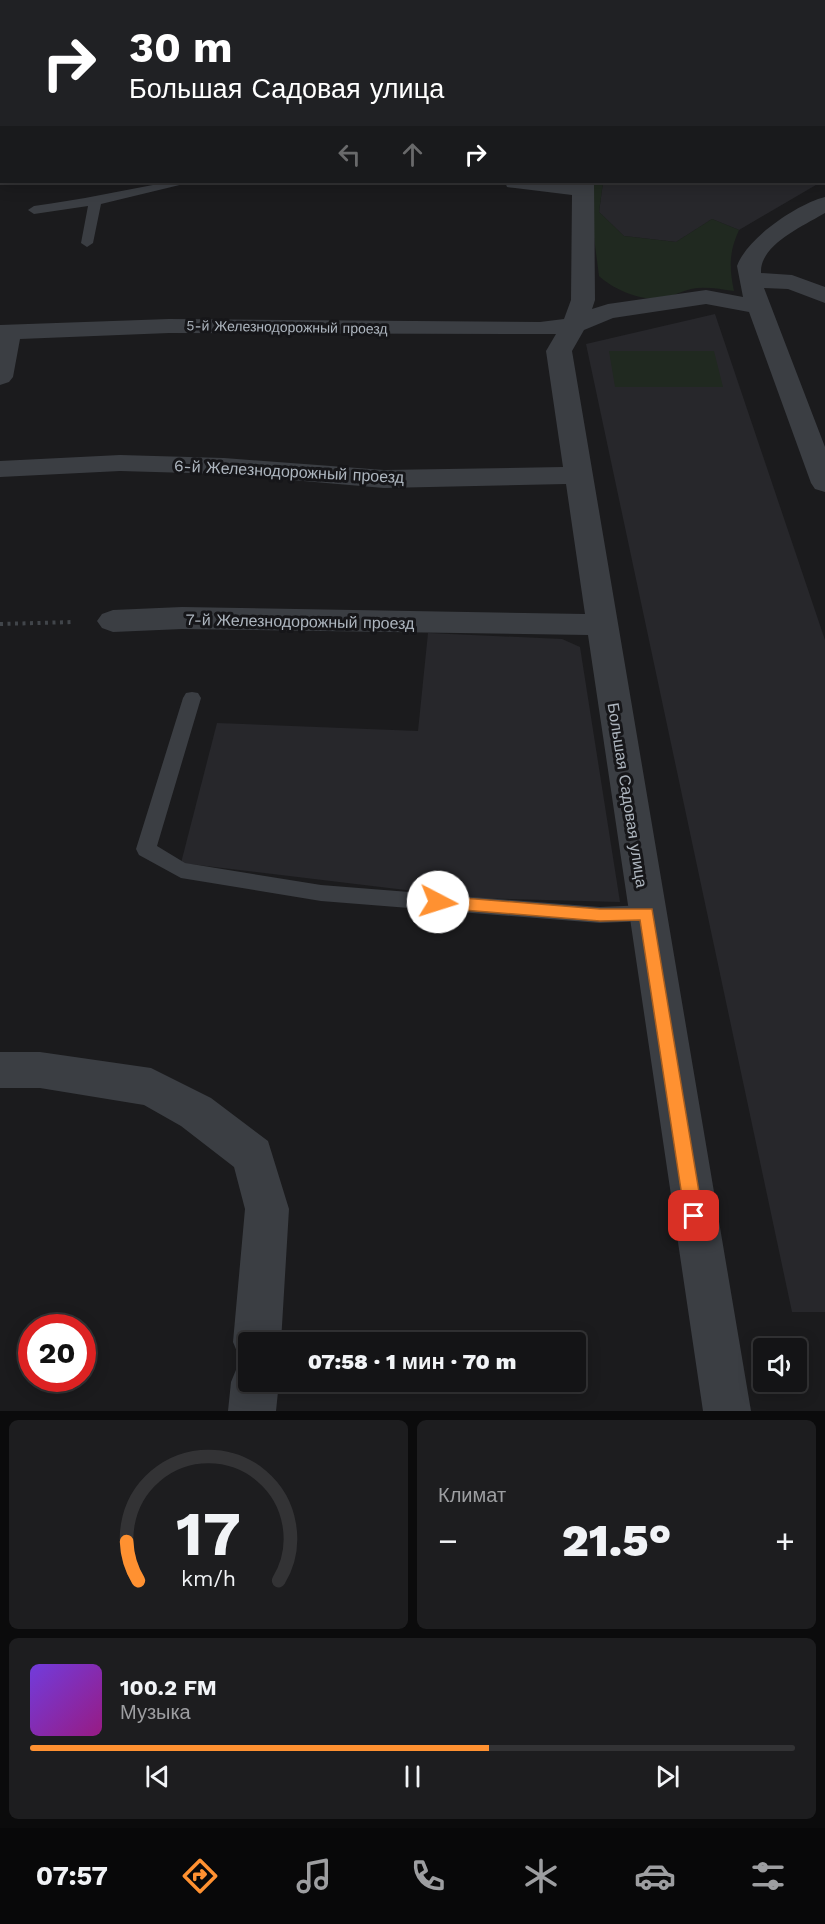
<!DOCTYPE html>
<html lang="ru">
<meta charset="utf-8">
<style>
body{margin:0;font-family:"Work Sans",sans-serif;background:#1d1d1f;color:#f1f3f6;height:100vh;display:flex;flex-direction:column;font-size:22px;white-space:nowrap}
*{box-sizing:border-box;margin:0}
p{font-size:20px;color:#9d9ea1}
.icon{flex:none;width:33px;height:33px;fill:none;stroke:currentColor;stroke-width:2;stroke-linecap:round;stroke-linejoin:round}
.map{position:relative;height:1411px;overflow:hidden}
.panel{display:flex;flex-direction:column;gap:9px;padding:9px;background:#0b0b0c;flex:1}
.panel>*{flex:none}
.hud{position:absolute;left:0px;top:0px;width:825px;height:183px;box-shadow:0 3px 15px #0003,0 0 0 2px #333335;background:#202124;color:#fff;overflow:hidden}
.tools{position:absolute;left:753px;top:1338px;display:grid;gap:12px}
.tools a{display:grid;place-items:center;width:54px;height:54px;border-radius:6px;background:#141416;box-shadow:0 3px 15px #0003,0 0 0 2px #333335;font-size:30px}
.speed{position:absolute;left:18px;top:1314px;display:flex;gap:12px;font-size:30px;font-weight:700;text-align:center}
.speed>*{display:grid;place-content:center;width:78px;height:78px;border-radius:50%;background:#141416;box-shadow:0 3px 15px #0003,0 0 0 2px #333335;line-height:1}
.speed .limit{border:9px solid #d22;background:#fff;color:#111}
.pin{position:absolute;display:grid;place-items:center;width:51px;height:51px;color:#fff;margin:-26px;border-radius:12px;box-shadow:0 3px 9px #0006}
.me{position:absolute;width:66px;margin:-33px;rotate:95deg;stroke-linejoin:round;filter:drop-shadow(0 0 4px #0008)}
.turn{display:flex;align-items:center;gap:21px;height:126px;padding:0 30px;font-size:27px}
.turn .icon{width:78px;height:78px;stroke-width:2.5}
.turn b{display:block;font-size:42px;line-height:51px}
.lanes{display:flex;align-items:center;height:57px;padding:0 30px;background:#0003;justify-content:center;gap:30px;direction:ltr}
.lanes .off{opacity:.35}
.big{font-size:45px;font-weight:800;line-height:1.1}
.panel .tile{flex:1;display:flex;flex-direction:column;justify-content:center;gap:9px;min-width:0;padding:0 21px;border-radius:9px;background:#1d1d1f}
.panel .dial{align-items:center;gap:0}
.dial svg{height:156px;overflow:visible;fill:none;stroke:#333335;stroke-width:7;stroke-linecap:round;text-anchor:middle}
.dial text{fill:#f1f3f6;stroke:none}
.song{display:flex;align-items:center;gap:18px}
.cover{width:72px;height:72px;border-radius:9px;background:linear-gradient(135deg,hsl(260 70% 55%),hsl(310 70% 35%))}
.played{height:6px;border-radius:3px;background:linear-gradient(90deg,#ff9131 60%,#333335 60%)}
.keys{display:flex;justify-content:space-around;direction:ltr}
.heat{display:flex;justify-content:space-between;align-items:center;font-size:33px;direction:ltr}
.panel .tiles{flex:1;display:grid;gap:9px;grid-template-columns:1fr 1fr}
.tile:last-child{grid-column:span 2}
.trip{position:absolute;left:238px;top:1332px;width:348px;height:60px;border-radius:6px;background:#141416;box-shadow:0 3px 15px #0003,0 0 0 2px #333335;font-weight:800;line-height:60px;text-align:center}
.tabs{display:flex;height:96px;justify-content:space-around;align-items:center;background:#080809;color:#9d9ea1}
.tabs .icon{width:42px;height:42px}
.tabs .active{color:#ff9131}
.tabs b{font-size:27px;color:#f1f3f6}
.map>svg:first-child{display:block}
.built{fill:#27272b}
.green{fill:#202920}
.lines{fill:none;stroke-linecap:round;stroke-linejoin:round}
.path{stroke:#41454a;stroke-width:4;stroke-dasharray:3 4.5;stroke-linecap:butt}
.service{fill:#3b3e43;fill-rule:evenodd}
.minor{fill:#3b3e43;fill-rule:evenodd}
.route{fill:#ff9131;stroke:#a65e20;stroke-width:1.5}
.labels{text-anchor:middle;stroke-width:6;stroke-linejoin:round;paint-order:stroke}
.far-street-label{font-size:14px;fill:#adb5be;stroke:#161619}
.street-label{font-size:16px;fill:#adb5be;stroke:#161619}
</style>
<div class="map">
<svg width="825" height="1411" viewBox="0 0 825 1411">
<rect width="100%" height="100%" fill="#1b1b1d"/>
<g class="built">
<polygon points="687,0 825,0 825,179 824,2"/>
<polygon points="603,182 821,182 739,230 712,219 676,242 624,236 599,212"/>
<polygon points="715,314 825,640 825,1312 792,1312 586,344"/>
<polygon points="428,633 562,639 580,647 620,902 472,898 181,863 217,723 418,731"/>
</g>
<g class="green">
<path d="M593,182H603L599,212L624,236L676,242L712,219L739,230C729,252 729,267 734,291C719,289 705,286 691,289C682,291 673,296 664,298C643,302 614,290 599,276L590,207Z"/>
<polygon points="609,351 714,351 723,387 615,387"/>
</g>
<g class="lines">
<polyline class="path" points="0,624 74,622"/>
<g class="service">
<path d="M170,182H192L101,204L93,243L87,247L81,243L88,206L34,214L28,210L34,206C80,200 124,190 170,182Z"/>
<polygon points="192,692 198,693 201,698 157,846 185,863 321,885 600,907 646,905 653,907 656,913 653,919 646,921 600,923 321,901 181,878 139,855 136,849 183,698 186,693"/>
</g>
<g class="minor">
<polygon points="52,0 70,0 51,2"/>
<polygon points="366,0 384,0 366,2"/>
<polygon points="670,0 688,0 670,2"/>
<polygon points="0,42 2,42 0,54"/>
<rect x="0" y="123" width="2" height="12"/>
<path d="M505,182H594L595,300L592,309L608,304L706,290L743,297L737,266C747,238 797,204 825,197V213C805,225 761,244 761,271V273L792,275L825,287V303L788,289L764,288L825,447V492L815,489L811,483L749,312L706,304L613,318L584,330L572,351L751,1411H703L588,635L182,629L113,632L102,628L97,621L102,614L113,610L182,607L585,614L566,484L384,488L224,474L120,471L0,477V461L120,455L224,458L384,470L563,467L546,351L556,334L169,333L20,339L13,377L9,382L0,385V325L169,319L540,322L564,319L571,300L572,195L515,188L507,187Z"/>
<polygon points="0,1052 40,1052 151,1068 211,1098 268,1141 289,1209 281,1342 249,1342 249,1382 279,1382 276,1411 228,1411 231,1382 238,1365 247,1361 240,1359 233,1342 245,1209 234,1167 181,1126 144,1105 40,1088 0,1088"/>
</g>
</g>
<polygon class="route" points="438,896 600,909 652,909 703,1216 701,1222 694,1224 688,1222 685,1216 640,920 600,921 438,908 430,902"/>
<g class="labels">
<g class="far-street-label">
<text transform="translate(287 327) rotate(1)" y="5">5-й Железнодорожный проезд</text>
</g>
<g class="street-label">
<text transform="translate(289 471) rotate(3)" y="6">6-й Железнодорожный проезд</text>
<text transform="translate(300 621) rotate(1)" y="6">7-й Железнодорожный проезд</text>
<text transform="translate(628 795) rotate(81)" y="6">Большая Садовая улица</text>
</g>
</g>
</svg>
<div class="tools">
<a><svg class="icon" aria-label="sound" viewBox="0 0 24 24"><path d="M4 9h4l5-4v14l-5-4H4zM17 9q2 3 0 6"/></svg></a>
</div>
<div class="speed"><div class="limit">20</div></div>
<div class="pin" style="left:694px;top:1216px;background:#d93025"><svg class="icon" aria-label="arrive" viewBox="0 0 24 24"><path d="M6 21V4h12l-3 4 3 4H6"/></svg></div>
<svg class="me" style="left:438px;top:902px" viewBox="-20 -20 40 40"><circle r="19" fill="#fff"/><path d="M0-13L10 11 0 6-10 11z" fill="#ff9131"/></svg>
<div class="trip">07:58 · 1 мин · 70 m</div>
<div class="hud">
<div class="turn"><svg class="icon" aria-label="right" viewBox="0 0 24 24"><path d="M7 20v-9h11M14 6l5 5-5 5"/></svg><div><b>30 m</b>Большая Садовая улица</div></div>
<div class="lanes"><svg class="icon off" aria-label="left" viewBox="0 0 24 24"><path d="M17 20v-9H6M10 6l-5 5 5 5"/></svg><svg class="icon off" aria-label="ahead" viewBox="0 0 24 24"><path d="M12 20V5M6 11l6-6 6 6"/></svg><svg class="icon" aria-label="right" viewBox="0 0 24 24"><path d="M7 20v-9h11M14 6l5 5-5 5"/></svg></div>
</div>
</div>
<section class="panel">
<div class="tiles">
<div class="tile dial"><svg viewBox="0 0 100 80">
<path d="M14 69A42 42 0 1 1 86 69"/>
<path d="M14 69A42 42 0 0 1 8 49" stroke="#ff9131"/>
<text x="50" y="56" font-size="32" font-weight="700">17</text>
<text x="50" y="72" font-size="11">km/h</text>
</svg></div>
<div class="tile"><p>Климат</p>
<div class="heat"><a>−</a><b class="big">21.5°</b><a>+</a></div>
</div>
<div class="tile">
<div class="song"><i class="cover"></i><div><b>100.2 FM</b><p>Музыка</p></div></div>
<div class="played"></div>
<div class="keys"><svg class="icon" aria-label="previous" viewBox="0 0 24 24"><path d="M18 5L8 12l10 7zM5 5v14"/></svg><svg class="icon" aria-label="pause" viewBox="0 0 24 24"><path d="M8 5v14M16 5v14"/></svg><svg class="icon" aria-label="next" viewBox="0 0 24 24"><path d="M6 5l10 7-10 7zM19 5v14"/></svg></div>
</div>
</div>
</section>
<nav class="tabs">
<b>07:57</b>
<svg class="icon active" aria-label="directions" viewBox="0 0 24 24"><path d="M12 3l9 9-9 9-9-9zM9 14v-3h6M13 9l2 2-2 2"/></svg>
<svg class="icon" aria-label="music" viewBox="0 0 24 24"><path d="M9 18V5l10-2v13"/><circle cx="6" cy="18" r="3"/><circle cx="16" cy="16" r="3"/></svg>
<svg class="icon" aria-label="phone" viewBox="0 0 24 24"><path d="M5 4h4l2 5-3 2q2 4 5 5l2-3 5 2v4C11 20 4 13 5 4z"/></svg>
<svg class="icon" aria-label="climate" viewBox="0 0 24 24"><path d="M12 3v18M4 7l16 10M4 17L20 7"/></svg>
<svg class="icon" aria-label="car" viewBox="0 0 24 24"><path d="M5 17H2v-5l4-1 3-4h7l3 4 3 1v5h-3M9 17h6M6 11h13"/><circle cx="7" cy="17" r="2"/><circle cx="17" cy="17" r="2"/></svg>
<svg class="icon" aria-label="filters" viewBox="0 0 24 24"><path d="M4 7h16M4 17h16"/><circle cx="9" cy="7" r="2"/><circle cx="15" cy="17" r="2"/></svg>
</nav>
